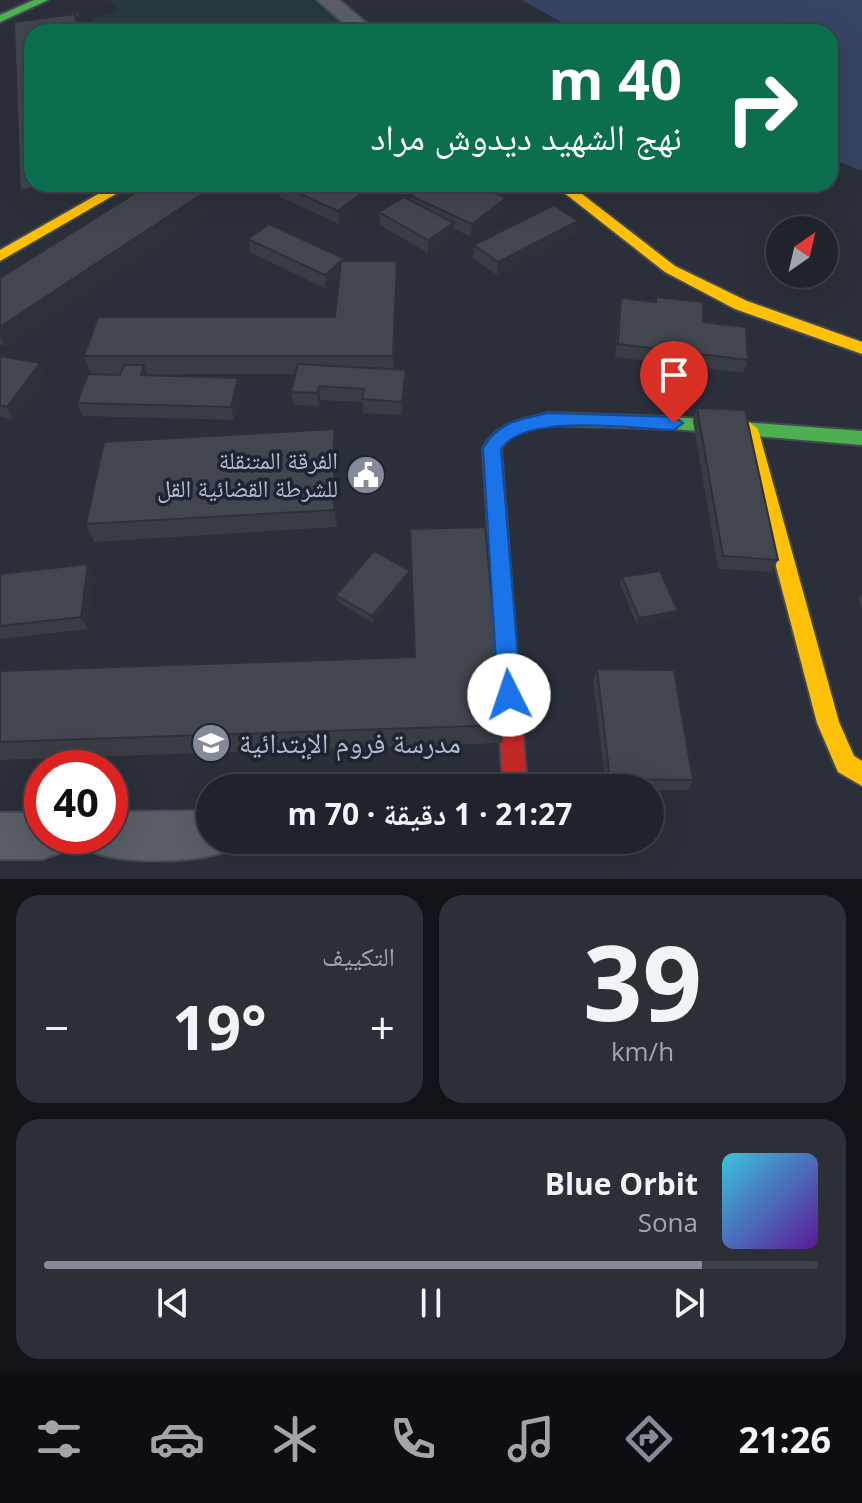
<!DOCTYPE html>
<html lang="ar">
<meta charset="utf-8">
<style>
body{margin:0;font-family:"Open Sans","Noto Naskh Arabic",sans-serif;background:#2d2f37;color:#f1f3f6;direction:rtl;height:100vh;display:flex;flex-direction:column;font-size:30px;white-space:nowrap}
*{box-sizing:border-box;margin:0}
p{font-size:26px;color:#a2a4a9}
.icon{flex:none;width:44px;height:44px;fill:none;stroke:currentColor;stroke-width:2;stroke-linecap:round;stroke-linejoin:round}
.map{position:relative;height:879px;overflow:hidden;direction:ltr}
.side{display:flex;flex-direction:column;gap:16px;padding:16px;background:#121318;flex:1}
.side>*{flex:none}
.top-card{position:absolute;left:24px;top:24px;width:814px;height:168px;border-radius:24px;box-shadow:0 8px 32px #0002,0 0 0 2px #3d4047;direction:rtl;background:#0b6e4f;color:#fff;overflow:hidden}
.needle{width:52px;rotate:34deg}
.controls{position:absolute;left:766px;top:216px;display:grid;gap:16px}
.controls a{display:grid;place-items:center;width:72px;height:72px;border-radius:50%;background:#20232b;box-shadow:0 8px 32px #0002,0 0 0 2px #3d4047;font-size:40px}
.speed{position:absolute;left:24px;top:750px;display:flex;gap:16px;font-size:40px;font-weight:700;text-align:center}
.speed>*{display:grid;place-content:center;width:104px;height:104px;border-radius:50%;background:#20232b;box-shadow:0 8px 32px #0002,0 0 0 2px #3d4047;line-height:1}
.speed .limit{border:12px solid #d22;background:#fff;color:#111}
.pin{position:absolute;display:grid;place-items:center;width:68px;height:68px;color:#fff;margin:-82px -34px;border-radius:50% 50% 50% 0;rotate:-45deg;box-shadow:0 0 8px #0007}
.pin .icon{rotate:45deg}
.me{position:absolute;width:88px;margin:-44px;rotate:356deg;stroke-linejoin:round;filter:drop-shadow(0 0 6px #0008)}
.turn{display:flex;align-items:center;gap:28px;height:168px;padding:0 24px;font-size:36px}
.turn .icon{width:104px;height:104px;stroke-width:2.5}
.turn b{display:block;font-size:56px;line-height:68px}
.big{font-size:60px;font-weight:700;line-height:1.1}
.side .widget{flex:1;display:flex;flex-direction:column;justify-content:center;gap:12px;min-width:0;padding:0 28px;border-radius:24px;background:#2d2f37}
.side .dial{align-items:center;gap:0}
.dial b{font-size:104px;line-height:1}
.song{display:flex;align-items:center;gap:24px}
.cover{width:96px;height:96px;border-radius:12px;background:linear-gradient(135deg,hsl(190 70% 55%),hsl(270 70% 35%))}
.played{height:8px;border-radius:4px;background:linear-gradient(90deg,#848a97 85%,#3d4047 85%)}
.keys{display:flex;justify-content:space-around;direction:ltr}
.heat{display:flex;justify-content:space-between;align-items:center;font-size:44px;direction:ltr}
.side .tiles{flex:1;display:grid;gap:16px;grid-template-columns:1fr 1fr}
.widget:last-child{grid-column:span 2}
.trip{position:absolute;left:196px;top:774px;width:468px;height:80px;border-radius:40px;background:#20232b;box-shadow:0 8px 32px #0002,0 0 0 2px #3d4047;font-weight:700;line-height:80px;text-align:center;direction:rtl}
.menu{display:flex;height:128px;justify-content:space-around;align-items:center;background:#0d0e11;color:#a2a4a9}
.menu .icon{width:56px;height:56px}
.menu .selected{color:#848a97}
.menu b{font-size:36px;color:#f1f3f6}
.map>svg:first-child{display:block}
.green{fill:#27393f}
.water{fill:#364563}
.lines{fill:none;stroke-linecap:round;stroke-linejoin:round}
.street-casing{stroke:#464a52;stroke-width:4}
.fast-casing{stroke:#464a52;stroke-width:4}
.slow-casing{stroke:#464a52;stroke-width:4}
.jam-casing{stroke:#464a52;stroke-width:4}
.street{fill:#5a5e67;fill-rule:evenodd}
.fast{fill:#4caf50;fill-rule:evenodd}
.slow{fill:#ffc107;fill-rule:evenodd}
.jam{fill:#c62828;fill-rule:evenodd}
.wall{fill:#393c43}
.shaded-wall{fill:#2e3137}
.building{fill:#42464e;stroke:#2e3137;stroke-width:2}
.route{fill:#1a73e8;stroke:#114b97;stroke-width:2}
.labels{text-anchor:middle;stroke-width:7;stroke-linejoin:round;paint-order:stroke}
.poi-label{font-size:24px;fill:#b4bbca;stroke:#1d2534;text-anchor:end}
.near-poi-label{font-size:28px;fill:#b4bbca;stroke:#1d2534;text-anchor:start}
</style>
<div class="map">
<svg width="862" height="879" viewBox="0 0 862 879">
<rect width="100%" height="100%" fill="#2a2f39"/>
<polygon class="green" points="109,0 312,0 352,32 102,32 90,18 119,12"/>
<polygon class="water" points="522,0 862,0 862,171 830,158 830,32 579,32"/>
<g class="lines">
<defs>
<g id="street">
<polygon points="317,0 339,0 377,32 354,32"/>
<path d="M210,811V840H231L227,851C197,863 123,864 93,852L87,836H110V812Z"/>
<polygon points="0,813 42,813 42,836 65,836 59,853 42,859 0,859"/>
</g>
<g id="fast">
<polygon points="34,0 48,0 0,22 0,15"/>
<path d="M548,413L674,417L862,431V445L674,429L548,425L519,433L506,441L501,449L511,579L508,585L501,588L494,585L491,579L483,448C498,422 521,420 548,413Z"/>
</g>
<g id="slow">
<polygon points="116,184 133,184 0,261 0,250"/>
<polygon points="553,184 569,184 675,266 747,301 862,342 862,354 735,309 665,272"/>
<polygon points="749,422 758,429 839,722 854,756 862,761 862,786 838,772 817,723 740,429"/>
</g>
<polygon id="jam" points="501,570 508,573 511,579 527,788 503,788 491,579 494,573"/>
</defs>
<use href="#street" class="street-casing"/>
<use href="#fast" class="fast-casing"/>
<use href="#slow" class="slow-casing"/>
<use href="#jam" class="jam-casing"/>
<use href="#street" class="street"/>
<use href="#fast" class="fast"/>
<use href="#slow" class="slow"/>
<use href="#jam" class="jam"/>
</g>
<g class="wall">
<polygon points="137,184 239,184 240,189 5,347 0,344 0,278 137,193 135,186"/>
<polygon points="278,184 360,194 361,207 339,224 280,197"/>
<polygon points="411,196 506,198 505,211 471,237 454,229 454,236 428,253 380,225 379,212 411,200"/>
<polygon points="577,234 497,275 473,258 474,245"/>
<polygon points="248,239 346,261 397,261 397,280 394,369 406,370 407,383 402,415 363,413 363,402 320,400 319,406 293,405 291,392 295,374 147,374 238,378 241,391 234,420 82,416 77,403 91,374 84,356 335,317 339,278 326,289 250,252"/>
<polygon points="656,297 703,322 748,360 743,373 615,357 619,311 621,298 655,301"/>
<polygon points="0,356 40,363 46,376 13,420 0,417"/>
<polygon points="697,408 778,560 772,572 718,569 693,421"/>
<polygon points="334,429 336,447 337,527 94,542 86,524"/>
<polygon points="88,564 94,577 88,629 0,639 0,574"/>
<polygon points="410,577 373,623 337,601 336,595"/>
<polygon points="622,577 676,617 637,625 620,584"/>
<polygon points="862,593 862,610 858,599"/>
<polygon points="415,657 504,725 502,743 0,760 0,671"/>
<polygon points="597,669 693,780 688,790 650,790 650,788 606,788 593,681"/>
</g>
<g class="shaded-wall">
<polygon points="79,12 81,22 77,22 79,32 40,28"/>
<polygon points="60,184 96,184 97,192 25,203 20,190"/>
<polygon points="217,184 239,184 240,189 5,347 0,336 0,327"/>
<polygon points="360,194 361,207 339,224 338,211"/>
<polygon points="506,198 505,211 471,237 472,224"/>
<polygon points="578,221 577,234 497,275 498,262"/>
<polygon points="454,223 454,236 428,253 428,240"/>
<polygon points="345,259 347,272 326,289 325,275"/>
<polygon points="397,261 397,280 394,374 393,356"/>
<polygon points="40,363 46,376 13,420 7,407"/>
<polygon points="144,365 148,378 141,375"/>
<polygon points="406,370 407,383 402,415 402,402"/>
<polygon points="238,378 241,391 234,420 231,407"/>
<polygon points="319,386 320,400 319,406 317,393"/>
<polygon points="334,429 336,447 337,527 334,510"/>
<polygon points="88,564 94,577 88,629 81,617"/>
<polygon points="410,571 410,577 373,623 372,616"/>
<polygon points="678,611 676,617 637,625 639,618"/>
</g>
<g class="building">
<polygon points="79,12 79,16 75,16 75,14 38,19 38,18"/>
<polygon points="75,14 77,32 32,32 32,184 60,184 20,190 14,22"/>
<polygon points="137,184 217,184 0,327 0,278 142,189 135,186"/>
<polygon points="278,184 336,184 360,194 338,211"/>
<polygon points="428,184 474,184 506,198 472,224 411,196"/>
<polygon points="404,197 454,223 428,240 379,212"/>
<polygon points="554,205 578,221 498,262 474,245"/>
<polygon points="269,224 345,259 341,261 325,275 248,239"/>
<polygon points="341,261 397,261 393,356 84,356 98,317 335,317"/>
<polygon points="656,297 703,302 703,322 746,327 748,360 618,344 621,298 656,302"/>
<polygon points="0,356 40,363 7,407 0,405"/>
<polygon points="298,364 406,370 402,402 362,399 364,389 319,386 317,393 291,392"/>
<polygon points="124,365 144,365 141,375 238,378 231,407 77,403 88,374 120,375"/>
<polygon points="697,408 745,410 778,560 723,556"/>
<polygon points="334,429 334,510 86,524 104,442"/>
<polygon points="485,527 504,725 0,742 0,671 415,657 410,529"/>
<polygon points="374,551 410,571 372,616 336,595"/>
<polygon points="88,564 81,617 0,626 0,574"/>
<polygon points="660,571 678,611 639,618 622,577"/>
<polygon points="597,669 674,670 693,780 610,779"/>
</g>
<path class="route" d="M548,413L674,417L683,423L674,430C633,429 525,412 501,449L521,695L517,703L509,706L501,703L498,695L483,448C498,422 520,419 548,413Z"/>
<defs>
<symbol id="civic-disc" viewBox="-11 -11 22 22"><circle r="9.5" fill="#848a97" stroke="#1d2534"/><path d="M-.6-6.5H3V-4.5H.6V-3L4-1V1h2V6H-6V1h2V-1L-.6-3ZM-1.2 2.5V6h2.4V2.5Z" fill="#fff"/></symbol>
<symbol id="school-disc" viewBox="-11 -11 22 22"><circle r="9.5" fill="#848a97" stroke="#1d2534"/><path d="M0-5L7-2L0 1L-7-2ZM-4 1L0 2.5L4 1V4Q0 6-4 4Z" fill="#fff"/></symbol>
</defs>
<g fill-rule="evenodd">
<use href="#civic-disc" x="344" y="453" width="44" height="44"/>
<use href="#school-disc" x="189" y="721" width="44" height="44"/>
</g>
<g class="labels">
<g class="poi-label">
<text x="338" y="469">الفرقة المتنقلة<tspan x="338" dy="28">للشرطة القضائية القل</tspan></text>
</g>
<g class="near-poi-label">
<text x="239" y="753">مدرسة فروم الإبتدائية</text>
</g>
</g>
</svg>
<div class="controls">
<a><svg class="needle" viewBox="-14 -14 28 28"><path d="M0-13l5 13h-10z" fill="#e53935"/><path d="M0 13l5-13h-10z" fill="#a2a4a9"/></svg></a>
</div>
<div class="speed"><div class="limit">40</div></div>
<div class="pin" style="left:674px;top:423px;background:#d93025"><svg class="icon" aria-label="arrive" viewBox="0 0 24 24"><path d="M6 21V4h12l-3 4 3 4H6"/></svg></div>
<svg class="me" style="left:509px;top:695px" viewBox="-20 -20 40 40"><circle r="19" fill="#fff"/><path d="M0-13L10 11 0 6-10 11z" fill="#1a73e8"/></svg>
<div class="trip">21:27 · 1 دقيقة · 70 m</div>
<div class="top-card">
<div class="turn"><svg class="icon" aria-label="right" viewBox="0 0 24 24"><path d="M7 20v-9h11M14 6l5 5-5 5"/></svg><div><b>40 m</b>نهج الشهيد ديدوش مراد</div></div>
</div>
</div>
<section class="side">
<div class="tiles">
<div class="widget dial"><b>39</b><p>km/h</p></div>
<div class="widget"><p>التكييف</p>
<div class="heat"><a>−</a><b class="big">19°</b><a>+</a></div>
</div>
<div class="widget">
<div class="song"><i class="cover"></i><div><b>Blue Orbit</b><p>Sona</p></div></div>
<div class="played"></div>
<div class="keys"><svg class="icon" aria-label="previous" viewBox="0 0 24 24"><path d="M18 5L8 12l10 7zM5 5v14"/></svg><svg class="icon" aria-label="pause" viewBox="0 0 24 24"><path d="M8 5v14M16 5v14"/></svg><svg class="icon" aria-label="next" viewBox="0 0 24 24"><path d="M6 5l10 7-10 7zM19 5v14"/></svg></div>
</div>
</div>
</section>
<nav class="menu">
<b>21:26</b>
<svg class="icon selected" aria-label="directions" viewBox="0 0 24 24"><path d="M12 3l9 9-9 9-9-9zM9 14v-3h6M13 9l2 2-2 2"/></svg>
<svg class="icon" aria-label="music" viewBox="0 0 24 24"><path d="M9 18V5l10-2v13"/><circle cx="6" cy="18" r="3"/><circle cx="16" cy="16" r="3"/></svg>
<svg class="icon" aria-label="phone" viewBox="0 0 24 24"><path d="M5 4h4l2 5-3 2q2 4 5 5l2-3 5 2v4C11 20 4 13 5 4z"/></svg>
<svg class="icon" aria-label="climate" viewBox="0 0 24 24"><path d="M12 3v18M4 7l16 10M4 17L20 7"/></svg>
<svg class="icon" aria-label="car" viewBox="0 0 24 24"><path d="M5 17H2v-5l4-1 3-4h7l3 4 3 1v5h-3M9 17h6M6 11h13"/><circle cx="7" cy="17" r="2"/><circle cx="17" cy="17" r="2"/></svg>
<svg class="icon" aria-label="filters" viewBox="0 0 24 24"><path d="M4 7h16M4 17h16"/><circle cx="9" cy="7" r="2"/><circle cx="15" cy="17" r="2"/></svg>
</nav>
